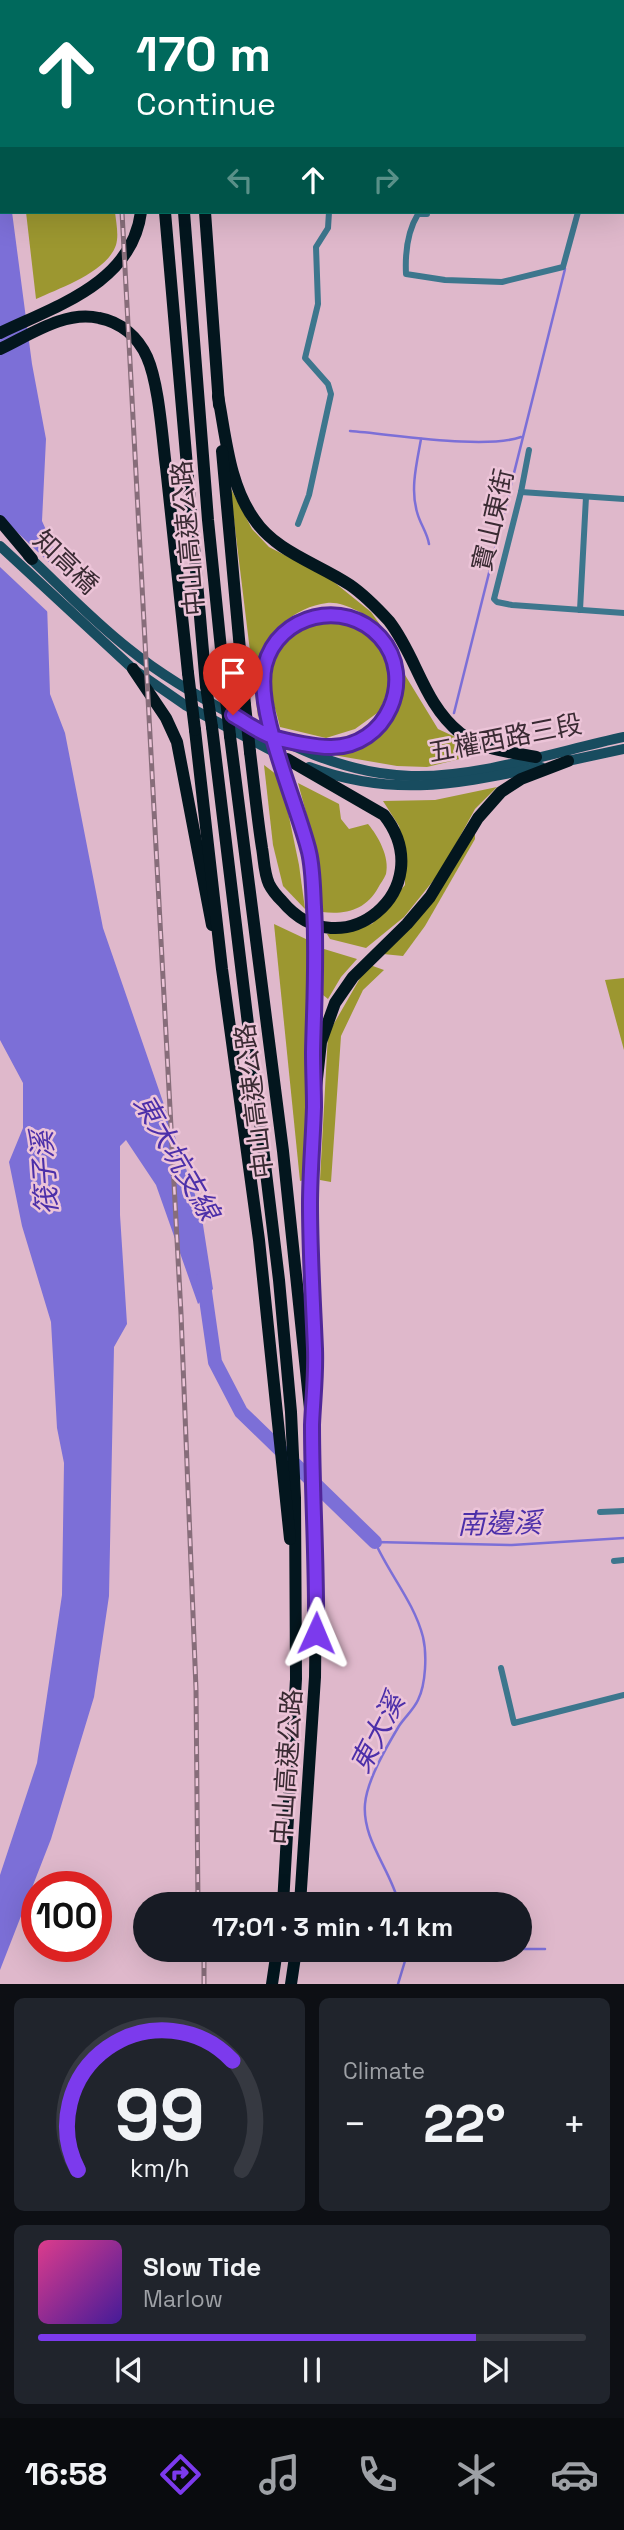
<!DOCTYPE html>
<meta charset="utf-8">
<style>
body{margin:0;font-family:"Space Grotesk","Noto Sans TC",sans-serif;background:#20242c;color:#f1f3f6;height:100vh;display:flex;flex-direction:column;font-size:26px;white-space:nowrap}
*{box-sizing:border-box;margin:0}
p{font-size:23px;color:#9ea1a6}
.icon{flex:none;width:38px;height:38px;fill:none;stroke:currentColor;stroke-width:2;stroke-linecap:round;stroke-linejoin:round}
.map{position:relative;height:1984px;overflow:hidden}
.drawer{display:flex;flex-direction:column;gap:14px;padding:14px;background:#0d0f14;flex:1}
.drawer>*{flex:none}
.banner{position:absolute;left:0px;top:0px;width:625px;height:214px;box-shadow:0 7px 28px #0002;background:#00695c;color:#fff;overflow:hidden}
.speed{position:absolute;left:21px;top:1871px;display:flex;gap:14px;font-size:35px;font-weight:700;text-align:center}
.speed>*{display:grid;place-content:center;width:91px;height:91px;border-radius:50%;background:#171b24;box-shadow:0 7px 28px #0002;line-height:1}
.speed .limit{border:10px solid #d22;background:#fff;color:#111}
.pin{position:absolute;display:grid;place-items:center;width:60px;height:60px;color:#fff;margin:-72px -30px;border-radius:50% 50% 50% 0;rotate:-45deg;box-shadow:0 0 7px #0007}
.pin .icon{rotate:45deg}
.me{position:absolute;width:77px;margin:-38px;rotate:1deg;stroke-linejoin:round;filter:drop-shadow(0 0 5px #0008)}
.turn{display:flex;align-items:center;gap:24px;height:147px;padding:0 21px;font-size:32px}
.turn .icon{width:91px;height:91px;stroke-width:2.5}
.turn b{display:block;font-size:49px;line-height:60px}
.lanes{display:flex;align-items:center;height:66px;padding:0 21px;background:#0003;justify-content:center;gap:35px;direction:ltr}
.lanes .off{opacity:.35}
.big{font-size:52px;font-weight:700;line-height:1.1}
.drawer .card{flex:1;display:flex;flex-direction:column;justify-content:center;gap:10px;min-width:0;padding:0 24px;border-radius:10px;background:#20242c}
.drawer .dial{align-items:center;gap:0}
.dial svg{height:182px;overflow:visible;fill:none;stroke:#363941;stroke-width:7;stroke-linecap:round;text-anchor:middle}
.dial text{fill:#f1f3f6;stroke:none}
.song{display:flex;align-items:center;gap:21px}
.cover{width:84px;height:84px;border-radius:10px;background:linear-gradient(135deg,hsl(330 70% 55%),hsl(260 70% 35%))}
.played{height:7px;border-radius:4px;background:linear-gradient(90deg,#7c3aed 80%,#363941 80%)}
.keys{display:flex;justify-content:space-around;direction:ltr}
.heat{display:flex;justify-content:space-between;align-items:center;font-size:38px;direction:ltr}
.drawer .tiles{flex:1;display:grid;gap:14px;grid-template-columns:1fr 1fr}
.card:last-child{grid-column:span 2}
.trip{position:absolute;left:133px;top:1892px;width:399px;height:70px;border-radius:35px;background:#171b24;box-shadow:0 7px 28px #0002;font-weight:700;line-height:70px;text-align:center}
.dock{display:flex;height:112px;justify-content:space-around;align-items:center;background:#090b0e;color:#9ea1a6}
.dock .icon{width:49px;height:49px}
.dock .selected{color:#7c3aed}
.dock b{font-size:32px;color:#f1f3f6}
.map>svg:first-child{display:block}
.green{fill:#9c9730}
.water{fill:#7c6fd7}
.pier{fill:#dfb8cb}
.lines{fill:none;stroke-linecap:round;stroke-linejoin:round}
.stream{stroke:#7c6fd7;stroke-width:2.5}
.river{stroke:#7c6fd7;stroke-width:14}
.street{stroke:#3d768d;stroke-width:6}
.secondary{stroke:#184c5f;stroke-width:10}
.highway{stroke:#03161e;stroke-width:12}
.rail-casing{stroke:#876d7a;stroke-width:5}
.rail{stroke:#ecc4d8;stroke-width:2.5;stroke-dasharray:8;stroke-linecap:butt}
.highway-bridge{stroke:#03161e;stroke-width:12}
.route-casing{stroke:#51269a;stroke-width:18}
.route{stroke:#7c3aed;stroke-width:12}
.labels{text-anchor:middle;stroke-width:5;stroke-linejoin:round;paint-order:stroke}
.street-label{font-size:26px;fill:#392a32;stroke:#ecc4d8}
.water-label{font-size:28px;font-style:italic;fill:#4c2fa9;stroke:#ecc4d8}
</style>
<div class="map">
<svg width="624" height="1984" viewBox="0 0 624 1984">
<rect width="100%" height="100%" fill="#dfb8cb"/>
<g class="green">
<path d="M26,212H115C116,222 119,235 116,245C107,272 60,288 36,299Z"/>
<path d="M230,487L252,529L269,547L329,578L371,612L381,626C368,616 344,601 327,603C295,607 266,632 259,664C255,680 264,701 258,717Z"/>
<path d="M332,618L360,624L380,648L387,667L389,686L380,711L355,729L326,738L280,727C277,712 269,694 270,679C270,642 301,627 332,618Z"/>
<polygon points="405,675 438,729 479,748 480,754 427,767 397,766 333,755 366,742 396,710"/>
<polygon points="264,765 281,778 299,865 305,909 283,886 273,845"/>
<path d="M298,783L339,804L341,819L349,829L368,824C378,836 390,857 386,874C384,879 380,884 378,888C366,910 345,915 322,912L316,849Z"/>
<polygon points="497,787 475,809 441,871 404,917 366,948 330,939 327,934 372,924 405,885 405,850 399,826 383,801 435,800"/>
<polygon points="475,834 475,839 425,926 403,956 383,954"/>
<polygon points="274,924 308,940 304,1180 300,1181"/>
<polygon points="324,949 357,959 341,977 328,999 323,995"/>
<polygon points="370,965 384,970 363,990 341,1036 331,1182 320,1180 328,1034 363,973"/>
<polygon points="624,978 624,1050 605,980"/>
</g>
<polygon class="water" points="0,122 2,212 12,212 32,364 46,439 42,521 56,552 54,587 47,604 50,694 65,733 103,928 201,1212 213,1289 198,1304 156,1185 126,1140 120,1146 120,1215 127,1324 114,1347 109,1596 94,1697 51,1839 0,1970 0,1875 37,1763 62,1595 64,1463 57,1428 51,1322 22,1226 9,1162 23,1128 23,1083 0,1040"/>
<polygon class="pier" points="0,516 58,571 57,588 51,604 51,615 0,567"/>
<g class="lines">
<g class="stream">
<path d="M350,431C392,434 484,450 521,437"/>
<path d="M421,439C417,462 410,489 417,512C420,524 427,532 429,544"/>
<polyline points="454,713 565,269"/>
<path d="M399,1904C391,1870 362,1840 365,1804C367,1780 387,1746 399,1726C405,1717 414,1709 418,1700C426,1684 427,1654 423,1637C414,1602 389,1574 375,1542L512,1545L624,1538"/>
<polyline points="520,1949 545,1949"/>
<polyline points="405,1957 426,1960 447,1950"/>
<polyline points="398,1984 405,1961 405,1950"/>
</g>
<polyline class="river" points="203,1278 215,1362 241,1412 375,1542"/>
<g class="street">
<polyline points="220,0 220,2"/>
<polyline points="542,2 542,0"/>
<polyline points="623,10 624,10"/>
<polyline points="623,67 624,67"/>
<polyline points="623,132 624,132"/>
<path d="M427,214H418C407,232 405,253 406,274L445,280L502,282L563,267L578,212"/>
<polyline points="529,450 521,492 494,599 497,602 512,605 624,613"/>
<polyline points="521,492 624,499"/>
<polyline points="298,524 309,495 331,394 328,384 305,358 318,304 316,247 328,228 329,212"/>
<polyline points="580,610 586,497"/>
<polyline points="600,1512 624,1511"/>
<polyline points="614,1561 624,1560"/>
<polyline points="501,1668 514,1723 624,1695"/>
</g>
<g class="secondary">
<polyline points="0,546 133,669 185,705 282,756"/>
<path d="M28,556C61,587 93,621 129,649C160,674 193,693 227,712C284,744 344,774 411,776C478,778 558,751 624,737"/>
<polyline points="563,762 624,749"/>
<path d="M309,767C395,798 455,784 541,767"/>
</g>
<g class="highway">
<polyline points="155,0 155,2"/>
<polyline points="172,0 172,2"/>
<polyline points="190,0 190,2"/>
<polyline points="139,2 139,0"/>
<polyline points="165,212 206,686"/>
<polyline points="184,212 208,520 226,699"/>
<polyline points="205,212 219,405"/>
<path d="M0,333C56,306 132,283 141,212"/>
<path d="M0,349C30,335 65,310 99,318C121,322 138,337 147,357C159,384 162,436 166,467C173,535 181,604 188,673"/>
<path d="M218,396C226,437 229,484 254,519C276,552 317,563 350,585C363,594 378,609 389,621C417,657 423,703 460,733C481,750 510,752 536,757"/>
<polyline points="222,451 245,705"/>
<polyline points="0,521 32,559"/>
<polyline points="133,669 166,718 177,742 212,925"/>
<path d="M270,720C261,689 259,655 286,631C345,578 433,659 383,722C373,734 358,744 342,746C320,749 296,741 274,738"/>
<polyline points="212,727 279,1280 291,1412 295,1498 296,1679 283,1904"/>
<polyline points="195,730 222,969 259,1240 290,1539"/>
<polyline points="230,736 283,1151 312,1428 316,1588 315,1677 300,1904"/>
<path d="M250,752C254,784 257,816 262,848C264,859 264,873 269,884C272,890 277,896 282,901C341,972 442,889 384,815L287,759"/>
<polyline points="288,783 309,853 314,908"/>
<polyline points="313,1050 315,956"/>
<polyline points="314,1383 310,1191 314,1106 321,1042 335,1003 353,977 407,924 430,897 478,818 501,792 521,779 568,761"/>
<polyline points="272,1984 277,1950"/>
<polyline points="291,1984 296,1950"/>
</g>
<defs>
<g id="rail">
<polyline points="118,0 118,2"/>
<polyline points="122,212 181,1314 196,1689 198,1904"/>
<polyline points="204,1984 204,1950"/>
</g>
</defs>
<use href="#rail" class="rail-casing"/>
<use href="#rail" class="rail"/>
<g class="highway-bridge">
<polyline points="188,673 195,730"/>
<polyline points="206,686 212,727"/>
<polyline points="226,699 230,736"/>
<polyline points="245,705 250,752"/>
<polyline points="270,720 288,783"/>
<polyline points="314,908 315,956"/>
</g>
</g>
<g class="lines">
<defs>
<path id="route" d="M233,715C247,723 261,734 276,738C290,742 316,747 330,747C387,748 417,678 380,637C345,598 278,614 265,665C254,710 298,805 309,852C313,869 313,889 314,907C317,956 314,1004 313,1052C313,1071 314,1089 314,1107C313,1140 310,1172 310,1204C310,1253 313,1301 315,1349C316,1375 313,1400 312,1425C312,1494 317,1564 316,1633"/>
</defs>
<use href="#route" class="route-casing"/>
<use href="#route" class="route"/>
</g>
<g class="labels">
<g class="street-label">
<text transform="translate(493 520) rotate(-77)" y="9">寶山東街</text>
<text transform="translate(188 538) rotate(-95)" y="9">中山高速公路</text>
<text transform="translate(66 562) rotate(44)" y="9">知高橋</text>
<text transform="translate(505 738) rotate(-11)" y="9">五權西路三段</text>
<text transform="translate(254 1101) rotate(-97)" y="9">中山高速公路</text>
<text transform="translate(287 1767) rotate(-86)" y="9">中山高速公路</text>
</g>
<g class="water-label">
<text transform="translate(177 1157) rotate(60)" y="10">東大坑支線</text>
<text transform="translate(44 1173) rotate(-94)" y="10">筏子溪</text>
<text transform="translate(499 1523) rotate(-1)" y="10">南邊溪</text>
<text transform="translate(377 1733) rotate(-63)" y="10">東大溪</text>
</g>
</g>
</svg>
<div class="speed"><div class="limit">100</div></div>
<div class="pin" style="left:233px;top:715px;background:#d93025"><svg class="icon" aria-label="arrive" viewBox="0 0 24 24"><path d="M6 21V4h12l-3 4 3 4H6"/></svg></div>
<svg class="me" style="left:316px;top:1633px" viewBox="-20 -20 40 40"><path d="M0-17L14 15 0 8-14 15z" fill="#7c3aed" stroke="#fff" stroke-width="4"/></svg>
<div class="trip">17:01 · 3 min · 1.1 km</div>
<div class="banner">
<div class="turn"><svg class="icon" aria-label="ahead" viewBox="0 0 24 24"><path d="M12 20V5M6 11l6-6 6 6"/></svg><div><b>170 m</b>Continue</div></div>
<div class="lanes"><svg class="icon off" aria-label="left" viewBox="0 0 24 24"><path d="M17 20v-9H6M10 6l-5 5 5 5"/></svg><svg class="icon" aria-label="ahead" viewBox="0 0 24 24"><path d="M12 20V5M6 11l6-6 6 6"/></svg><svg class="icon off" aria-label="right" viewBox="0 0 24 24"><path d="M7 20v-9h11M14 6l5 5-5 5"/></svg></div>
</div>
</div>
<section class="drawer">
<div class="tiles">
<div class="card dial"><svg viewBox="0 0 100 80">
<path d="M14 69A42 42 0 1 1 86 69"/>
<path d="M14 69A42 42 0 0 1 82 21" stroke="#7c3aed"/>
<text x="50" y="56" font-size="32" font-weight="700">99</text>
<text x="50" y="72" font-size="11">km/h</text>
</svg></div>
<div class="card"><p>Climate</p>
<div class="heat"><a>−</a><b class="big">22°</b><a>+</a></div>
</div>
<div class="card">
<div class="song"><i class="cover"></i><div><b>Slow Tide</b><p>Marlow</p></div></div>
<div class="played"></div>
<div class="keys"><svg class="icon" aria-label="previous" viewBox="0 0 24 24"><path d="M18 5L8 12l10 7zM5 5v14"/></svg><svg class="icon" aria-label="pause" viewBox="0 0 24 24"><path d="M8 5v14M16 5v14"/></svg><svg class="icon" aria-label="next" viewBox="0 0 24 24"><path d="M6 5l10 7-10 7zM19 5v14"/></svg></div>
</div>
</div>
</section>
<nav class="dock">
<b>16:58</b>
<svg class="icon selected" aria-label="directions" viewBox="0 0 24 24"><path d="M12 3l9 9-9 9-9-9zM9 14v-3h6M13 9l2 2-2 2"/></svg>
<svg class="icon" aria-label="music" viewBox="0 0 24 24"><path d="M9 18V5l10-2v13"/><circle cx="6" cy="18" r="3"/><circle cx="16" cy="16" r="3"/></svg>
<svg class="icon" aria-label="phone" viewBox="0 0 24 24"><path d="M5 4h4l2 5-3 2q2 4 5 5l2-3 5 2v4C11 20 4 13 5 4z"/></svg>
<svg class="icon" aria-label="climate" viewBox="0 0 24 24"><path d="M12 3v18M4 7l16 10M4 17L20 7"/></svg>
<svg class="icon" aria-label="car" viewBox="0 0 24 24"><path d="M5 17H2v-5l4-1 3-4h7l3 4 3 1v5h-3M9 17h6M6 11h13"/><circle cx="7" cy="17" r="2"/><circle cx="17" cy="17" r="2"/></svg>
</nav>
